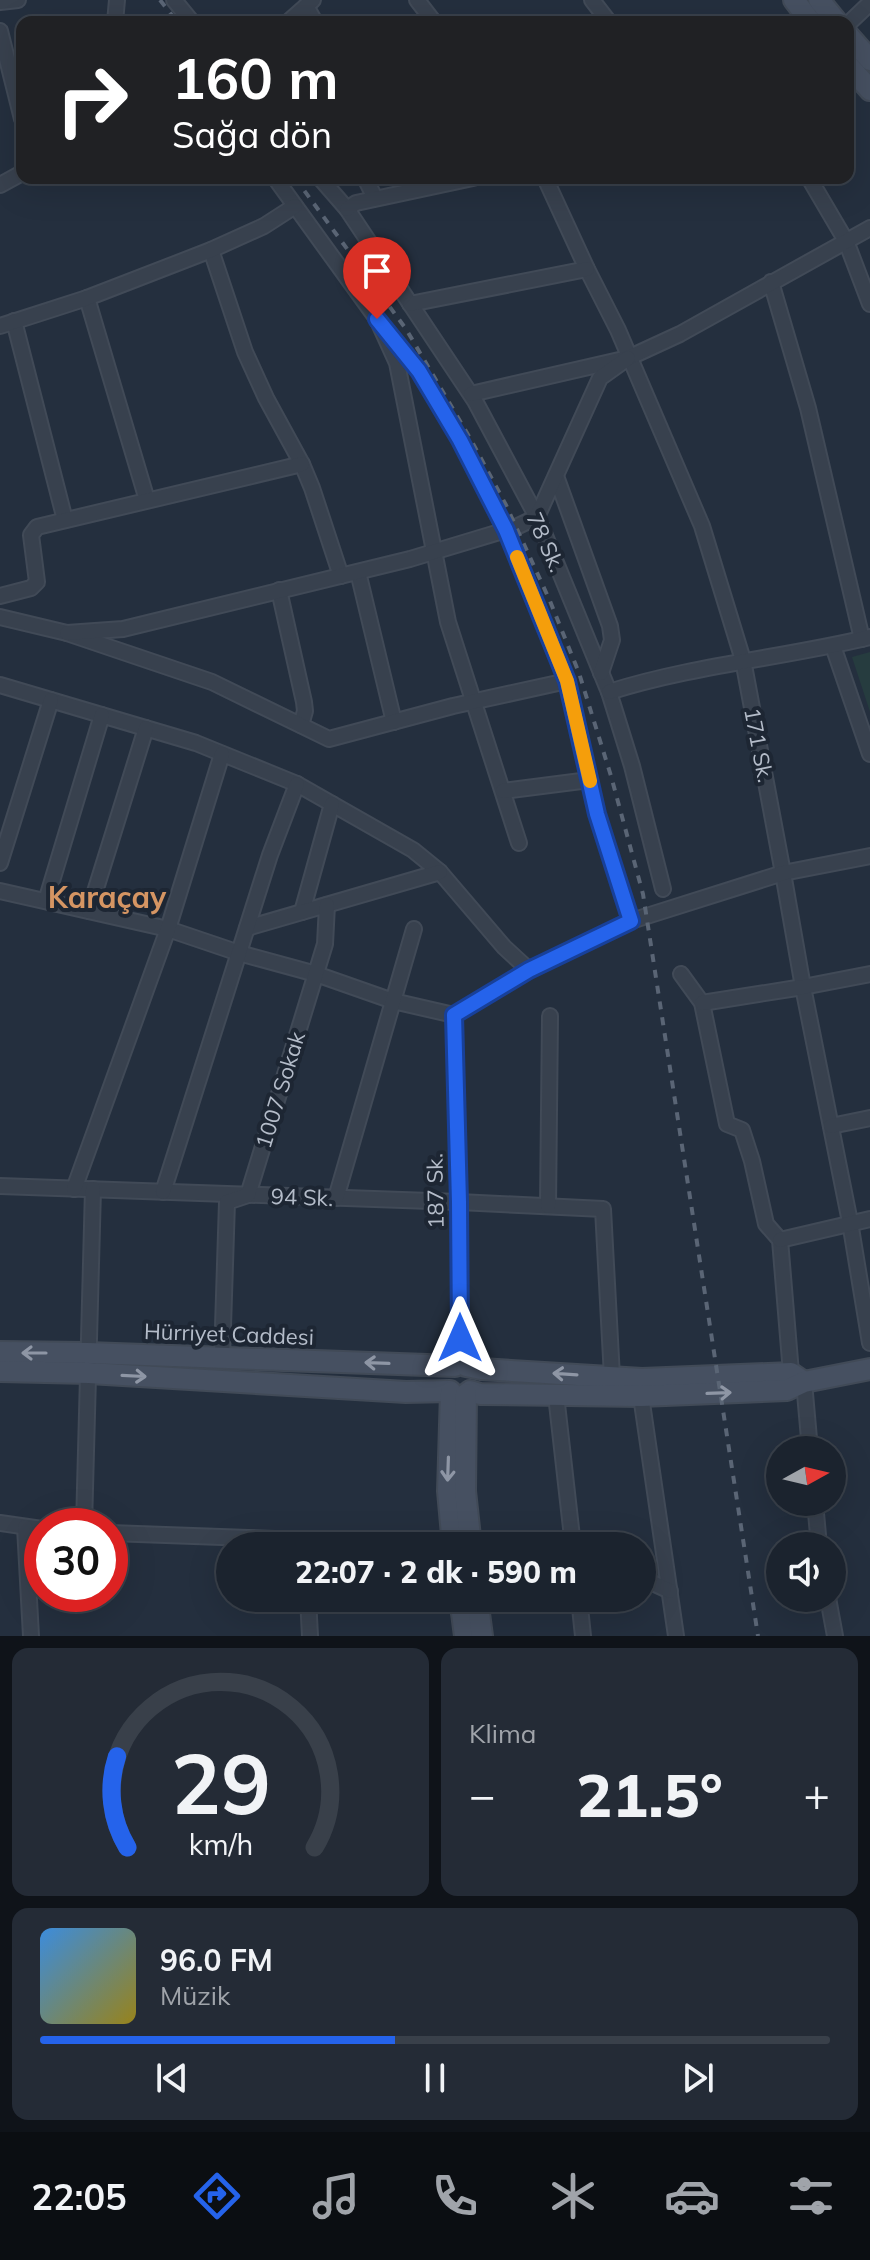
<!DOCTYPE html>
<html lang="tr">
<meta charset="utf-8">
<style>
body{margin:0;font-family:Mulish,sans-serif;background:#242b36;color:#f1f3f6;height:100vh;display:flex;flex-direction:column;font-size:30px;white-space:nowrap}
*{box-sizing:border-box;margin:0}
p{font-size:26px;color:#a0a4aa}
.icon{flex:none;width:44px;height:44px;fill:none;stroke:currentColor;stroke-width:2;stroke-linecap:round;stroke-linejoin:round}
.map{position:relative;height:1636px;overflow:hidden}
.drawer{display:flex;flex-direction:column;gap:12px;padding:12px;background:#0f1319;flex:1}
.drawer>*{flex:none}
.hud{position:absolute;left:16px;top:16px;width:838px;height:168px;border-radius:16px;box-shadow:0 8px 32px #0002,0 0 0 2px #39404a;background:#202124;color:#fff;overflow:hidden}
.needle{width:52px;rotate:82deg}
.fabs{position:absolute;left:766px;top:1436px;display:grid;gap:16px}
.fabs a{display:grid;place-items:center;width:80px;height:80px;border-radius:50%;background:#1b232e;box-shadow:0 8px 32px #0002,0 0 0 2px #39404a;font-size:40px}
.speed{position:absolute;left:24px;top:1508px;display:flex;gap:16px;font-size:40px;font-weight:700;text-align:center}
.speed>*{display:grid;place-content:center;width:104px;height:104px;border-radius:50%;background:#1b232e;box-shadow:0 8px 32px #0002,0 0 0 2px #39404a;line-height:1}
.speed .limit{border:12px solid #d22;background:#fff;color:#111}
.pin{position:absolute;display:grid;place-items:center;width:68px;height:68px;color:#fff;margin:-82px -34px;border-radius:50% 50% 50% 0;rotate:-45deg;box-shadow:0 0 8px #0007}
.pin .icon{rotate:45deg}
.me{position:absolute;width:88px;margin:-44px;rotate:0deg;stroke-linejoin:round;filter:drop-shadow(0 0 6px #0008)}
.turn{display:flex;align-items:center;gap:28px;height:168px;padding:0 24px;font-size:36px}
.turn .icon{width:104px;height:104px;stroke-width:2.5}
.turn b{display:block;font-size:56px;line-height:68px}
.big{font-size:60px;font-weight:800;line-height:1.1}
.drawer .card{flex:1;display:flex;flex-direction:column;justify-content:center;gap:12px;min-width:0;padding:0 28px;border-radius:16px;background:#242b36}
.drawer .dial{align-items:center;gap:0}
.dial svg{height:208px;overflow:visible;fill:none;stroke:#39404a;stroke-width:7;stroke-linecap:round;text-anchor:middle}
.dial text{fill:#f1f3f6;stroke:none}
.song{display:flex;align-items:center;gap:24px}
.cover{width:96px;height:96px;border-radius:12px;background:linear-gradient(135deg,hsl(210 70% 55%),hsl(50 70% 35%))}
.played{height:8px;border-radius:4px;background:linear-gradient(90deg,#2563eb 45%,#39404a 45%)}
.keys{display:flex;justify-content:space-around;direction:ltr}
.heat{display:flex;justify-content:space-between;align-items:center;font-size:44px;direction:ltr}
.drawer .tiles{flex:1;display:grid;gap:12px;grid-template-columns:1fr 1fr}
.card:last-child{grid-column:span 2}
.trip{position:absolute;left:216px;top:1532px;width:440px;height:80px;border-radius:40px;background:#1b232e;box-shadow:0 8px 32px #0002,0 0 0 2px #39404a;font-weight:800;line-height:80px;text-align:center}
.dock{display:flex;height:128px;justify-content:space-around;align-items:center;background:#0b0e12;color:#a0a4aa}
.dock .icon{width:56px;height:56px}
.dock .selected{color:#2563eb}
.dock b{font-size:36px;color:#f1f3f6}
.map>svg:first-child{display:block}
.green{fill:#263c3f}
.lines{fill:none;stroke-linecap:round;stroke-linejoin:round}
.street-casing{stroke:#414a57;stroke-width:18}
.secondary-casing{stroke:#414a57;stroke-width:24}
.street{stroke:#38414e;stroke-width:14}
.secondary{stroke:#465061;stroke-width:20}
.rail{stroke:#5a6575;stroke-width:4;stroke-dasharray:8 8;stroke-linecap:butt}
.oneway{stroke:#8e96a5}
.route-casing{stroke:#184099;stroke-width:20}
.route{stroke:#2563eb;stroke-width:14}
.slow{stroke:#f59e0b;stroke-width:14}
.labels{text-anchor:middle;stroke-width:8;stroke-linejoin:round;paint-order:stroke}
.street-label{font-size:22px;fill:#b4bcc9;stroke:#1d2633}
.district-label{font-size:30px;font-weight:bold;fill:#d59563;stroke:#1d2633}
</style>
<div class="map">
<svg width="870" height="1636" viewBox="0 0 870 1636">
<rect width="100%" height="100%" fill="#242f3e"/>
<polygon class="green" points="870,652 870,712 852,657"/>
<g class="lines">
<defs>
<g id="street">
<polyline points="174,0 192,22"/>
<polyline points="417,0 434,22"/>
<polyline points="592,0 609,22"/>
<polyline points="0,2 18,0"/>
<polyline points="306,6 315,22"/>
<polyline points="115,22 117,0"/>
<polyline points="288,22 313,0"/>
<polyline points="848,24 870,3"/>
<polyline points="0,31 22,119"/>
<polyline points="275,178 377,319 397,363 448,622 519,843"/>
<polyline points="320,178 347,209 475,401 539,521 609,692 632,766 663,889"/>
<polyline points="365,178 375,198"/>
<polyline points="545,178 587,269 618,330 702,526 743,660 783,873 803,987 850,1222 870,1343"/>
<polyline points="809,178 846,241 870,304"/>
<polyline points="0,185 22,173"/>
<polyline points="347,209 356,203 473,178"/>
<polyline points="211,250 245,352 266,398 302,464 312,488 341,576"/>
<polyline points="771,282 808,408 862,639"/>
<polyline points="87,298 147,500"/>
<polyline points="410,304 587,269"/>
<polyline points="14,321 65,520"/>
<polyline points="0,326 87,298 211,250 264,226 295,206"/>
<polyline points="390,335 419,371 460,440 506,530 567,681 597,814 631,921"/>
<polyline points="471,394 628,358 680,334 870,228"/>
<polyline points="556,476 610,626 612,640 601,673"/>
<polyline points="358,572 394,722"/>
<polyline points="279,590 304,702 305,711 301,725"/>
<polyline points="0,596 31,588 37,582 31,535 37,527 302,464"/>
<polyline points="0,617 67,633 212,682 329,739 453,706 567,681"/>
<polyline points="67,633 123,629 410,559 516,527 537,517 600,378 628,358"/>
<polyline points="833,646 870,754"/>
<polyline points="0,685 196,743 297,784 413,850 440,872 504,947 529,970"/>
<path d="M609,692C694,665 783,658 870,637"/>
<polyline points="503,791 589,780"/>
<polyline points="0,863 51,700"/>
<polyline points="0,891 168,929 239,953 316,974 393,1001 454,1015"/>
<polyline points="46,901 102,715"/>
<polyline points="89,911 146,728"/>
<polyline points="302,912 332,804"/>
<polyline points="247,928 440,872"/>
<polyline points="681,974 702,1003 727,1124 742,1130 752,1161 766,1224 780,1240 791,1373"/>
<polyline points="702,1003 803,987 870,974"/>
<polyline points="454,1015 529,970 631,921 783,873 870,856"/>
<polyline points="454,1015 459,1202 461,1365"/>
<polyline points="831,1126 870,1118"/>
<polyline points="0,1186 459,1202 603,1209 612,1377"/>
<polyline points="74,1189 168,929 222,754"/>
<polyline points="163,1192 270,855 297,784"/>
<polyline points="336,1198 414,929"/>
<polyline points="548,1206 550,1016"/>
<polyline points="780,1240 870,1219"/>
<polyline points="222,1358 227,1202 248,1195 325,944 327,905"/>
<polyline points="804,1382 810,1450"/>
<polyline points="556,1395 573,1546"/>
<polyline points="641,1396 676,1636"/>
<polyline points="815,1502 819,1546"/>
<polyline points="0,1523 42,1529"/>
<polyline points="84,1526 93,1189"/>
<polyline points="25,1527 31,1636"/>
<polyline points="110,1533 304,1540 573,1544 577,1546"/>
<polyline points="642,1578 670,1591"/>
<polyline points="308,1598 310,1636"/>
<polyline points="579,1598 583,1636"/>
<polyline points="828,1598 835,1636"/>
</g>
<g id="secondary">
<polyline points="794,0 811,22"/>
<polyline points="819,0 837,22"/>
<polyline points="848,35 870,60"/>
<polyline points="848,65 870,90"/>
<polyline points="0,1352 88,1353 455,1366"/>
<polyline points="466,1366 481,1369 642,1379 791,1373 804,1382"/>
<polyline points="0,1371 89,1373 406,1392 450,1391"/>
<polyline points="470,1391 480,1394 641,1396 787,1390 804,1382 870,1369"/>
<polyline points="451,1392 448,1491 453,1546"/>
<polyline points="466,1394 465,1491 471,1546"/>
<polyline points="460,1598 465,1636"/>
<polyline points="477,1598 482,1636"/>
</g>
</defs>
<use href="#street" class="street-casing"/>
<use href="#secondary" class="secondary-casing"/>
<use href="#street" class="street"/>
<use href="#secondary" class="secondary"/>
<g class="rail">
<polyline points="160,0 177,22"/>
<polyline points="295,178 406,329 470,438 506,505 550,601 579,673 611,776 643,894 758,1636"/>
</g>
</g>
<defs><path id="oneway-shaft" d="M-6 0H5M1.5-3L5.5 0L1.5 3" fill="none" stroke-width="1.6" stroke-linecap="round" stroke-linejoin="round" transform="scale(2)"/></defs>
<g class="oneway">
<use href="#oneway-shaft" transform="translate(34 1353) rotate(-180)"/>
<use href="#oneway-shaft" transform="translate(377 1363) rotate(-178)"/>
<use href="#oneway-shaft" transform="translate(565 1374) rotate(-176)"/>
<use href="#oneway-shaft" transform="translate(134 1376) rotate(3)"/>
<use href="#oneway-shaft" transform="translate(719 1393) rotate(-2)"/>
<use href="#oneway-shaft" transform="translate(448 1469) rotate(92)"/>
</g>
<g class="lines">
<defs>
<polyline id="route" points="377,319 419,371 460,440 506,530 567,681 597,814 631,921 529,970 454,1015 459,1202 460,1338"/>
</defs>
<use href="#route" class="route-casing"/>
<use href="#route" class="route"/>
<polyline class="slow" points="517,557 567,681 590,781"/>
</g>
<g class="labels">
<g class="street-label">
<text transform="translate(546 542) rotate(66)" y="8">78 Sk.</text>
<text transform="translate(759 745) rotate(79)" y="8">171 Sk.</text>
<text transform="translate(280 1090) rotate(-73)" y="8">1007 Sokak</text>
<text transform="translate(435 1191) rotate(-91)" y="8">187 Sk.</text>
<text transform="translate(302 1197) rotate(2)" y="8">94 Sk.</text>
<text transform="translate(229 1334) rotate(2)" y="8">Hürriyet Caddesi</text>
</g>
<g class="district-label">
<text x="107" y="908">Karaçay</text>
</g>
</g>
</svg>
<div class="fabs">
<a><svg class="needle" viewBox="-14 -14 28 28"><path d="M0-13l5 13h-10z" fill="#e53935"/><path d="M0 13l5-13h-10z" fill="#a0a4aa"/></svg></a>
<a><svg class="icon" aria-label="sound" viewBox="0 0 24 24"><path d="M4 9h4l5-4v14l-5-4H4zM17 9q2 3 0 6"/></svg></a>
</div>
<div class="speed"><div class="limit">30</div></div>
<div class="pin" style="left:377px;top:319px;background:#d93025"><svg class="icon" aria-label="arrive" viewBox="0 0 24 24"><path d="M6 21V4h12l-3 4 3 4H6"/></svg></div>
<svg class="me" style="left:460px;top:1338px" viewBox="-20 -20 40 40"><path d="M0-17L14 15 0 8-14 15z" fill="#2563eb" stroke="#fff" stroke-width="4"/></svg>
<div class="trip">22:07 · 2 dk · 590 m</div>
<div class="hud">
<div class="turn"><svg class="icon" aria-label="right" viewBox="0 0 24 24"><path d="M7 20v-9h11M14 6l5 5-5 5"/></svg><div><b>160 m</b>Sağa dön</div></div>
</div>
</div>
<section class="drawer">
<div class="tiles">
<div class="card dial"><svg viewBox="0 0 100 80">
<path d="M14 69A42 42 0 1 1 86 69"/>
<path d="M14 69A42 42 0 0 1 10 34" stroke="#2563eb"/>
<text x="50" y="56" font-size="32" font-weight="700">29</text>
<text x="50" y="72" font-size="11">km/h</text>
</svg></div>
<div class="card"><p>Klima</p>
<div class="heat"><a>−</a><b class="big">21.5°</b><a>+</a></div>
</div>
<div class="card">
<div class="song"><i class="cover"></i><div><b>96.0 FM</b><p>Müzik</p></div></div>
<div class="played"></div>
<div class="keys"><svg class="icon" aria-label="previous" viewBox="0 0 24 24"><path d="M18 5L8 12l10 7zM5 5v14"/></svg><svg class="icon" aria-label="pause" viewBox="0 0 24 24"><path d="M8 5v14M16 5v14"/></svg><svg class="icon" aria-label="next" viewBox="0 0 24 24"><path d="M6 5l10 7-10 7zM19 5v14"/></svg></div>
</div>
</div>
</section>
<nav class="dock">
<b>22:05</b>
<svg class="icon selected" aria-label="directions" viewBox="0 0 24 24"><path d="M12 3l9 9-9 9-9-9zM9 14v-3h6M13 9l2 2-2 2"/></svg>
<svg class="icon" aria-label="music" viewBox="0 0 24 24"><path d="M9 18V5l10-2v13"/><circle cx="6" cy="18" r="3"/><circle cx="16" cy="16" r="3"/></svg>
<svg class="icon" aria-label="phone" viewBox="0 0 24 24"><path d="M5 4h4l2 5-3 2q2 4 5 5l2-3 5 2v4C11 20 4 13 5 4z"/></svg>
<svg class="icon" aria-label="climate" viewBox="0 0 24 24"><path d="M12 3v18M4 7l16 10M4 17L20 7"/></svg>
<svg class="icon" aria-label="car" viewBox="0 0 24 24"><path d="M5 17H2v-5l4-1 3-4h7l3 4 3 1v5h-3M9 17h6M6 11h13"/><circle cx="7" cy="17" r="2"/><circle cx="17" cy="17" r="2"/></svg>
<svg class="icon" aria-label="filters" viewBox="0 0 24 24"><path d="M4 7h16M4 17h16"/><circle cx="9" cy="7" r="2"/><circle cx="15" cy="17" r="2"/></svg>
</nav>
